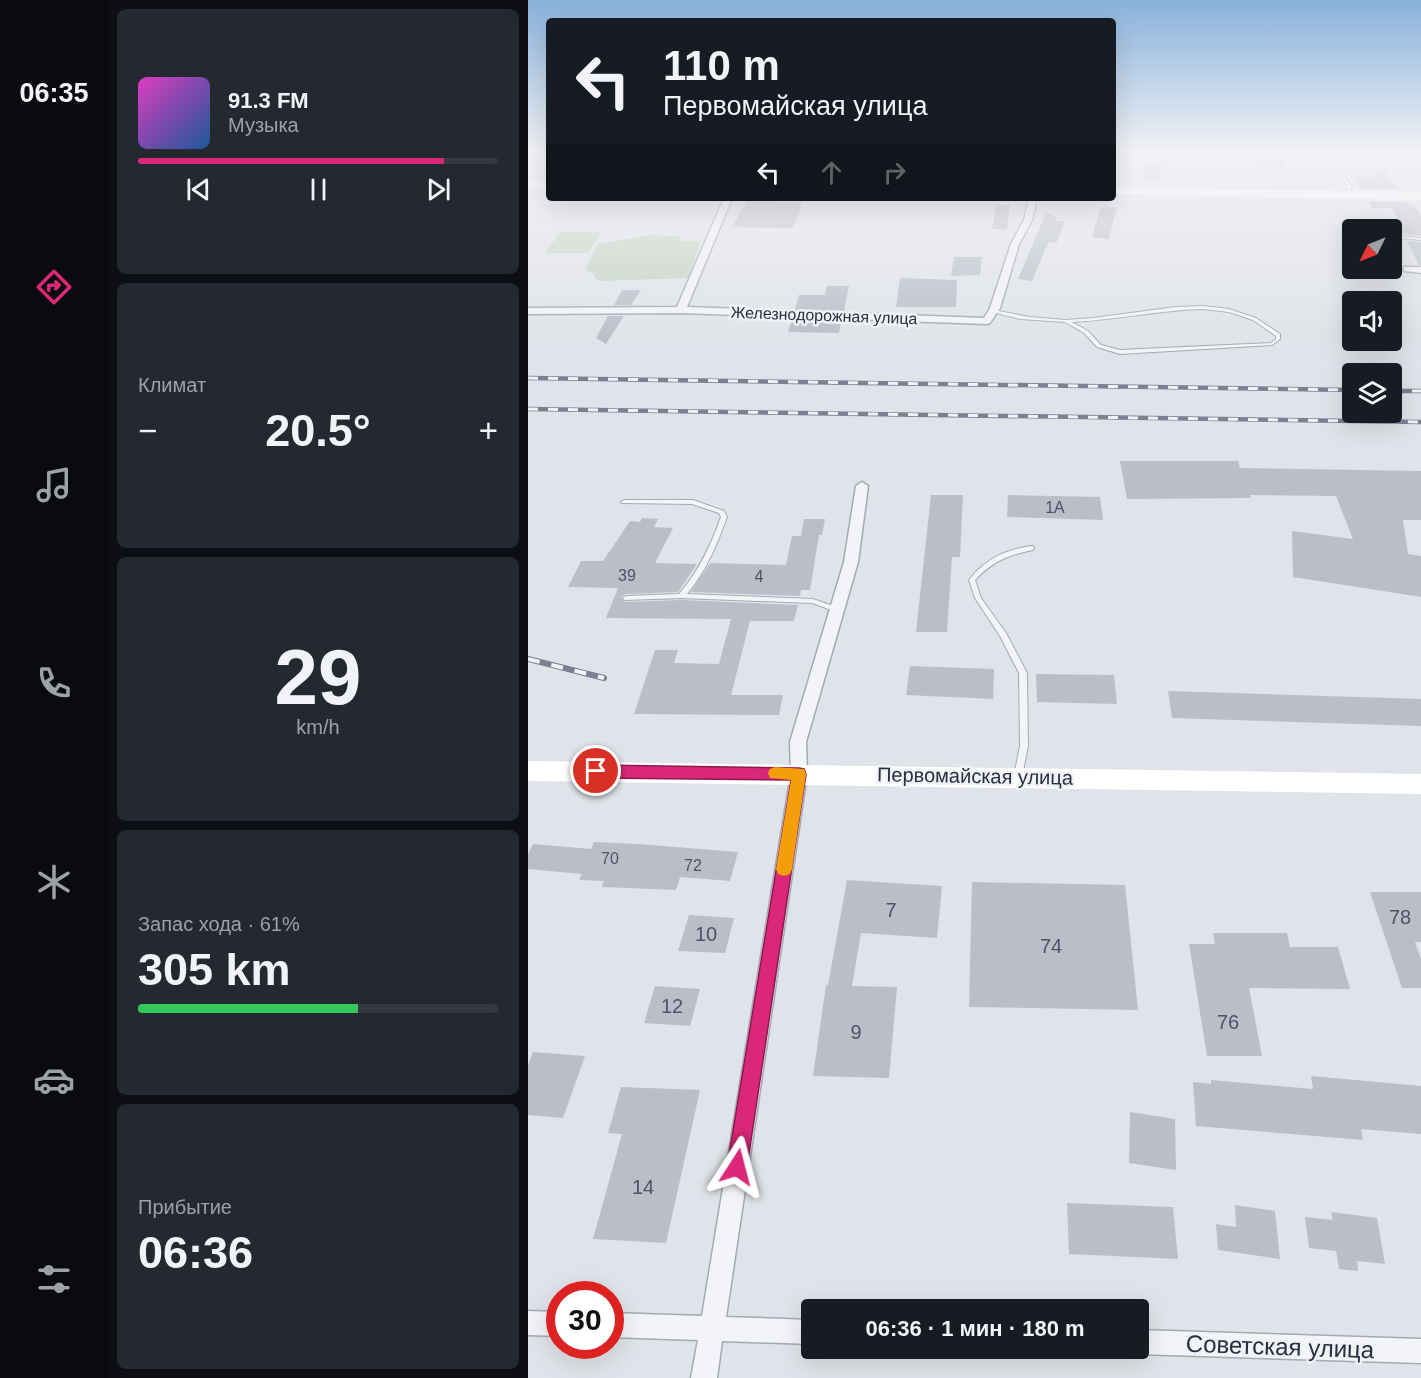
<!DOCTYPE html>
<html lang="ru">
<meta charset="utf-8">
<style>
body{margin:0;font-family:Helvetica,sans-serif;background:#242831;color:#f1f3f6;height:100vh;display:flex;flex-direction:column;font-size:22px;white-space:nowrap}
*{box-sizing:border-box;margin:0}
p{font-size:20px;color:#9ea1a6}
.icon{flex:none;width:33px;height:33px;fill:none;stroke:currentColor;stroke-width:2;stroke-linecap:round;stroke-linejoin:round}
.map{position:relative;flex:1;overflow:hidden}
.side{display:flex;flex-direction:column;gap:9px;padding:9px;background:#0d0f14;width:420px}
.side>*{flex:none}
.top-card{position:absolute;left:18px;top:18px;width:570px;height:183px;border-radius:6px;box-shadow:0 6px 24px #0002;background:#171b24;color:#f1f3f6;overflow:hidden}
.needle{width:39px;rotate:227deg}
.tools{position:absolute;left:814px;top:219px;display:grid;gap:12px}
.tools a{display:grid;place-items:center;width:60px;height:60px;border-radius:6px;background:#171b24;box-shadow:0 6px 24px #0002;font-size:30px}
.speed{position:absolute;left:18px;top:1281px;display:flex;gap:12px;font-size:30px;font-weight:700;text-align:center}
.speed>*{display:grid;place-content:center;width:78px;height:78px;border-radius:50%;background:#171b24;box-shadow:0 6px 24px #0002;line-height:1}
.speed .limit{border:9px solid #d22;background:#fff;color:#111}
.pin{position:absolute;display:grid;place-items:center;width:51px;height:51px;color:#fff;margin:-26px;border:3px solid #fff;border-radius:50%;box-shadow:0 2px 6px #0007}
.me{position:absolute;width:66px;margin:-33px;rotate:9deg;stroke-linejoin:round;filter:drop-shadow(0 0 4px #0008)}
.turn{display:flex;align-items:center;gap:21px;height:126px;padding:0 18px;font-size:27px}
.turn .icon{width:78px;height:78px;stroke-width:2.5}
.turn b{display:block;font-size:42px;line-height:51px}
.lanes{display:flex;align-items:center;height:57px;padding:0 18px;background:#0003;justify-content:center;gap:30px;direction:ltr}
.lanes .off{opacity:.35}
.big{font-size:45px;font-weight:700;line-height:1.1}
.side .widget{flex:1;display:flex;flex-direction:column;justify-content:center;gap:9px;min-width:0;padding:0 21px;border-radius:9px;background:#242831}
.side .dial{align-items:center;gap:0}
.dial b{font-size:78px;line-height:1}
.song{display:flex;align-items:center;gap:18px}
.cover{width:72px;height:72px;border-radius:9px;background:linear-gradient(135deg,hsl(310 70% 55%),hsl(210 70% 35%))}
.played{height:6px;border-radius:3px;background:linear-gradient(90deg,#db2777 85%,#363941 85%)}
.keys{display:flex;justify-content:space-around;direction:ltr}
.heat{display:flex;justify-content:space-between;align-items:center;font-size:33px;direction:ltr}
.charge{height:9px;border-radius:4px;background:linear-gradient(90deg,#34c759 61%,#363941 0)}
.trip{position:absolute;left:273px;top:1299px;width:348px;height:60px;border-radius:6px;background:#171b24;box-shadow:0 6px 24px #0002;font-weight:700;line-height:60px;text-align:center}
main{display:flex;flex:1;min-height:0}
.dock{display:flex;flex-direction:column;width:108px;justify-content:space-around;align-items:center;background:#090b0e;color:#9ea1a6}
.dock .icon{width:42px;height:42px}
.dock .current{color:#db2777}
.dock b{font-size:27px;color:#f1f3f6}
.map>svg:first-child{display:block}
.green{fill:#c4d2c1}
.building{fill:#babec8}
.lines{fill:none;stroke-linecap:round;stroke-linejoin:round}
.lane-casing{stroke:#a5a9b3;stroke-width:2}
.street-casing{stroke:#a5a9b3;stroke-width:3}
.lane{fill:#f3f4f7;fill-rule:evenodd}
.street{fill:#f3f4f7;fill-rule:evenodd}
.secondary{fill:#fff;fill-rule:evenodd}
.rail-far1-casing{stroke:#7a8192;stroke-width:4.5}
.rail-casing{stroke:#7a8192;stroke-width:6}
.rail-far1{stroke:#f0f2f6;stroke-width:3;stroke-dasharray:10;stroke-linecap:butt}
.rail{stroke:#f0f2f6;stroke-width:4;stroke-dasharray:12;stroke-linecap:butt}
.route{fill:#db2777;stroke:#8e194d;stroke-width:1.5}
.slow{fill:#f59e0b}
.labels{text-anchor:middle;stroke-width:5;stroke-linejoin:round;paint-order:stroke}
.far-street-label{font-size:16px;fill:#292f40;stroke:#f0f2f6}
.number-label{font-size:16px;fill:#4d5362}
.street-label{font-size:20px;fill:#292f40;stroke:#f0f2f6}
.near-number-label{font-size:20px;fill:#4d5362}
.near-street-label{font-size:24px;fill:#292f40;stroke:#f0f2f6}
</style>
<main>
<nav class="dock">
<b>06:35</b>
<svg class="icon current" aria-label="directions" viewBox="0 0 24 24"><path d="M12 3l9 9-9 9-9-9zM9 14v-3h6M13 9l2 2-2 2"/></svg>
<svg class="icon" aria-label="music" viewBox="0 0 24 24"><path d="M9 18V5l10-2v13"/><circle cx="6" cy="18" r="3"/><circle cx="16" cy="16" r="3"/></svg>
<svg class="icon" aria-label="phone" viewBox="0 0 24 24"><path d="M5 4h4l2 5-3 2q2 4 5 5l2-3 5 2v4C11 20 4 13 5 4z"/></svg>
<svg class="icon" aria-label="climate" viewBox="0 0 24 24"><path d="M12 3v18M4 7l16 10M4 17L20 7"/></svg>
<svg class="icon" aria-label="car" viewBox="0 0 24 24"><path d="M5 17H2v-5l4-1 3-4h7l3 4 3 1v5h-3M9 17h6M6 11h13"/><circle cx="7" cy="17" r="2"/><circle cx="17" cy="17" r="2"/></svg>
<svg class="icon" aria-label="filters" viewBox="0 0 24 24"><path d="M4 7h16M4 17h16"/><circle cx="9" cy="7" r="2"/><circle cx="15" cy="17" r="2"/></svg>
</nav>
<section class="side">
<div class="widget">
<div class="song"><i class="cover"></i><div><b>91.3 FM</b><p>Музыка</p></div></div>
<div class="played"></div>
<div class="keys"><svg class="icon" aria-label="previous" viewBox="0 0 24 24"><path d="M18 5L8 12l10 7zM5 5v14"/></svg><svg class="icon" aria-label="pause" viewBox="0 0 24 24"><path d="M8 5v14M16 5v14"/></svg><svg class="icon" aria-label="next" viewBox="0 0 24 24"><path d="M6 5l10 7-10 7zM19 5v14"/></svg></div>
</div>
<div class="widget"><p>Климат</p>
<div class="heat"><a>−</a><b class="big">20.5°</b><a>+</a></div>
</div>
<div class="widget dial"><b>29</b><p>km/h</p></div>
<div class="widget"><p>Запас хода · 61%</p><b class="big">305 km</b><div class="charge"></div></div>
<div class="widget"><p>Прибытие</p><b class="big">06:36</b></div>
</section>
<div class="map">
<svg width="893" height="1378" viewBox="0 0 893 1378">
<rect width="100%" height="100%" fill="#e0e3e9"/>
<g class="green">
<polygon points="32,232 74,232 60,253 17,253"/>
<polygon points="122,235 150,236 155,241 173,241 160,278 70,281 65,274 57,270 70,244"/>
</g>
<g class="building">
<polygon points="720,153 749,153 759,168 730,169"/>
<polygon points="618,162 634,163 632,179 615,179"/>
<polygon points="855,168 869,189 833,189 825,176 850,177 848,172"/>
<polygon points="219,201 256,202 275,202 265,228 204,227"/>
<polygon points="840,201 877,202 887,206 893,216 893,236 875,234 864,208 844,208"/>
<polygon points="468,205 482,205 479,230 464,229"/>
<polygon points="573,207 589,207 581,239 564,237"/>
<polygon points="518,213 529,217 528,221 537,221 529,242 520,243 504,281 490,279"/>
<polygon points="879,241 893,242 893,265 891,265"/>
<polygon points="426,257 454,257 452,275 423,276"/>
<polygon points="372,278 429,280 428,307 368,307"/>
<polygon points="299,286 321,286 316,311 267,309 271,295 297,295"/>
<polygon points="94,290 113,290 103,305 86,305"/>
<polygon points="80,316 96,316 78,344 68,338"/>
<polygon points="264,319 313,321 311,333 260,332"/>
<polygon points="592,461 710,461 712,468 893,471 893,520 875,520 880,554 893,556 893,597 765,577 764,531 825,539 808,496 722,495 723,498 599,499"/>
<polygon points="403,495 435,495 432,557 424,557 419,632 388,632"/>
<polygon points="480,495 572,497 575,520 479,517"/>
<polygon points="114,518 130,519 126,527 145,528 127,563 169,564 150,592 98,594 93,597 96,602 153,600 270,605 266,621 222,621 203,695 255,695 251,715 106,714 127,650 150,650 146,663 191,664 203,619 78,618 90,588 40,587 53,561 75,561 102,521 112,522"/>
<polygon points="276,519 297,519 294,535 291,535 282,590 273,590 272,596 163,592 182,563 258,565 264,536 273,536"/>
<polygon points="382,666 466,669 465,699 378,695"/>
<polygon points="508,674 586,675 589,704 509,702"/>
<polygon points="640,691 893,699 893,726 644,718"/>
<polygon points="66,842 110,844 210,852 202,881 152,877 148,890 74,887 76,881 51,880 54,874 0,869 0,854 5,844 63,849"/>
<polygon points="319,880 414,886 409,938 333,933 324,986 369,987 361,1078 285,1076 298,985 300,985"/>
<polygon points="444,882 597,885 610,1010 441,1007"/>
<polygon points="842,892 893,892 893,942 887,942 893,959 893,988 874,988"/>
<polygon points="161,915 206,918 197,953 150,951"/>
<polygon points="685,933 759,933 762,947 810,947 822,989 721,988 734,1056 679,1056 661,944 687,944"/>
<polygon points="127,986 172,989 162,1026 116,1023"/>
<polygon points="5,1052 57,1056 35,1118 0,1115 0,1065"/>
<polygon points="783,1076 893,1086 893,1134 833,1129 835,1140 668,1126 665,1082 683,1084 683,1080 785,1089"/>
<polygon points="93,1087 172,1090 138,1243 65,1239 94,1134 80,1133"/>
<polygon points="602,1112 647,1119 648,1170 601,1163"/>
<polygon points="539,1203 645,1207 650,1259 541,1254"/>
<polygon points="707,1205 747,1211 752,1259 690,1250 688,1224 708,1227"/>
<polygon points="803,1212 849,1218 857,1264 829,1261 830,1271 811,1269 808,1251 781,1248 777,1217 805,1220"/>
</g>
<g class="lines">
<defs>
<g id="lane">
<polygon points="643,153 647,153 647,160 640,170 638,169 643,160"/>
<polygon points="815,153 820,153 806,160 824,187 817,196 815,195 820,187 802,160"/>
<polygon points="872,236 893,238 893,240 873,238 871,237"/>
<path d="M675,306L701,309L728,318L752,334V339L744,345L592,354L569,347L556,333L537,322L492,319L472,314L464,311L466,310L501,317L538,320L565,318L648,307ZM675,309L701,312L725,320L748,336V339L743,343L592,350L573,345L560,331L544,322C588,320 631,310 675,309Z"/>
<path d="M96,500H165L196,511L199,517C189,545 178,571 159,594L285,599L311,608L312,610L309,612L284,603L153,598L96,600L95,598L98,596L151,594C171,571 183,545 193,517L191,513L164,504L94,503L93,502Z"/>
<path d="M503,546H505L506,548L505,550C480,555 465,561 447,580L453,598L478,633L499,673L500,746L494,776L493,778L490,779L487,778L486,776L492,746L491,673L472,636L447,598L441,580C457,559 477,550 503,546Z"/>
</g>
<g id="street">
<polygon points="196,198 204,198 159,307 456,318 462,308 483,244 496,220 501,198 509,198 504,220 491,244 472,308 462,323 459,324 153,313 0,314 0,308 149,307"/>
<polygon points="876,267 893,267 893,273 876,271"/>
<polygon points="334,482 340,486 330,562 278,742 279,774 198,1317 284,1320 284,1344 194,1341 189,1378 163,1378 170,1340 82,1337 82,1313 174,1316 263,774 262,742 316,562 328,486"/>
<polygon points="0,1311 32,1312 32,1336 0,1335"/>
<polygon points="610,1330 893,1339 893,1363 610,1354 600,1348 610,1348"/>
</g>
</defs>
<use href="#lane" class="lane-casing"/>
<use href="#street" class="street-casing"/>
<use href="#lane" class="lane"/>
<use href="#street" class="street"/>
<g class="secondary">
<polygon points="0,181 21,182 21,188 0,187"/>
<polygon points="585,188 893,192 893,200 585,194"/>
<polygon points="0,761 893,774 893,794 0,781"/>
</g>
<defs>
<g id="rail-far1">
<polyline points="0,378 825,390"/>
<polyline points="864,391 893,391"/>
<polyline points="0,409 893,422"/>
</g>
<polyline id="rail" points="0,659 76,678"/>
</defs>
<use href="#rail-far1" class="rail-far1-casing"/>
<use href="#rail" class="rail-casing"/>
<use href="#rail-far1" class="rail-far1"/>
<use href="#rail" class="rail"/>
</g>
<linearGradient id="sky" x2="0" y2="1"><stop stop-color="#89b1db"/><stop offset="0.44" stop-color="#f1f2f5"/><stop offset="1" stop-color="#f1f2f5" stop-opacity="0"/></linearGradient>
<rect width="893" height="346" fill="url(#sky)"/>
<polygon class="route" points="68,765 271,768 276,769 278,774 219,1167 216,1174 209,1177 202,1174 199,1167 263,780 68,778 63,776 60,771 63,767"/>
<polygon class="slow" points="247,767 276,769 278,774 264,869 262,874 256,876 250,874 248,869 263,780 242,778 240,773 242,769"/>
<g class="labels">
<g class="far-street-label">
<text transform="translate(296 315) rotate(2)" y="6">Железнодорожная улица</text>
</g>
<g class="number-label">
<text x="527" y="513">1А</text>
<text x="99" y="581">39</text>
<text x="231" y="582">4</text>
<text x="82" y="864">70</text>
<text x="165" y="871">72</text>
</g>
<g class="street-label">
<text transform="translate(447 776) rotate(1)" y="7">Первомайская улица</text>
</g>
<g class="near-number-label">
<text x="363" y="917">7</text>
<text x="872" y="924">78</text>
<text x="178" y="941">10</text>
<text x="523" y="953">74</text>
<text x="144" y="1013">12</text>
<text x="700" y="1029">76</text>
<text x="328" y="1039">9</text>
<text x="115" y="1194">14</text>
</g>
<g class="near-street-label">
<text transform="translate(752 1347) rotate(2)" y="8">Советская улица</text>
</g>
</g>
</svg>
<div class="tools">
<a><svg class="needle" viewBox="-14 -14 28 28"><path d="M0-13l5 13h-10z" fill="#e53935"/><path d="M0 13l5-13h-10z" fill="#9ea1a6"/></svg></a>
<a><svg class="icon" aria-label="sound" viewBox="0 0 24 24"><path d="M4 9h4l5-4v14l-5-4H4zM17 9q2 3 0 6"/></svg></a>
<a><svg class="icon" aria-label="layers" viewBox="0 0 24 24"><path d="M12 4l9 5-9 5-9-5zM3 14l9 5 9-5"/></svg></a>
</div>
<div class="speed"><div class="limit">30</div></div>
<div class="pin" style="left:68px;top:771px;background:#d93025"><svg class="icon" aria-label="arrive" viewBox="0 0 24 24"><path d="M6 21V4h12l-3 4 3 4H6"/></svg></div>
<svg class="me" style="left:209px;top:1167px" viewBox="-20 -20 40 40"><path d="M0-17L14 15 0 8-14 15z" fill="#db2777" stroke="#fff" stroke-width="4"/></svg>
<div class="trip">06:36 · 1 мин · 180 m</div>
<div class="top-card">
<div class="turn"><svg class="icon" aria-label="left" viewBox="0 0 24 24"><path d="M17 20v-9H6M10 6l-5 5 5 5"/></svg><div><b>110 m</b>Первомайская улица</div></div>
<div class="lanes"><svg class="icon" aria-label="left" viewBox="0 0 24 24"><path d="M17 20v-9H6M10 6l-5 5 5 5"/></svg><svg class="icon off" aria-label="ahead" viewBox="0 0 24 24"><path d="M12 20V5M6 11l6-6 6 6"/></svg><svg class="icon off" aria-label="right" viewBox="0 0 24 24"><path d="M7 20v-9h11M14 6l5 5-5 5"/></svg></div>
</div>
</div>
</main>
